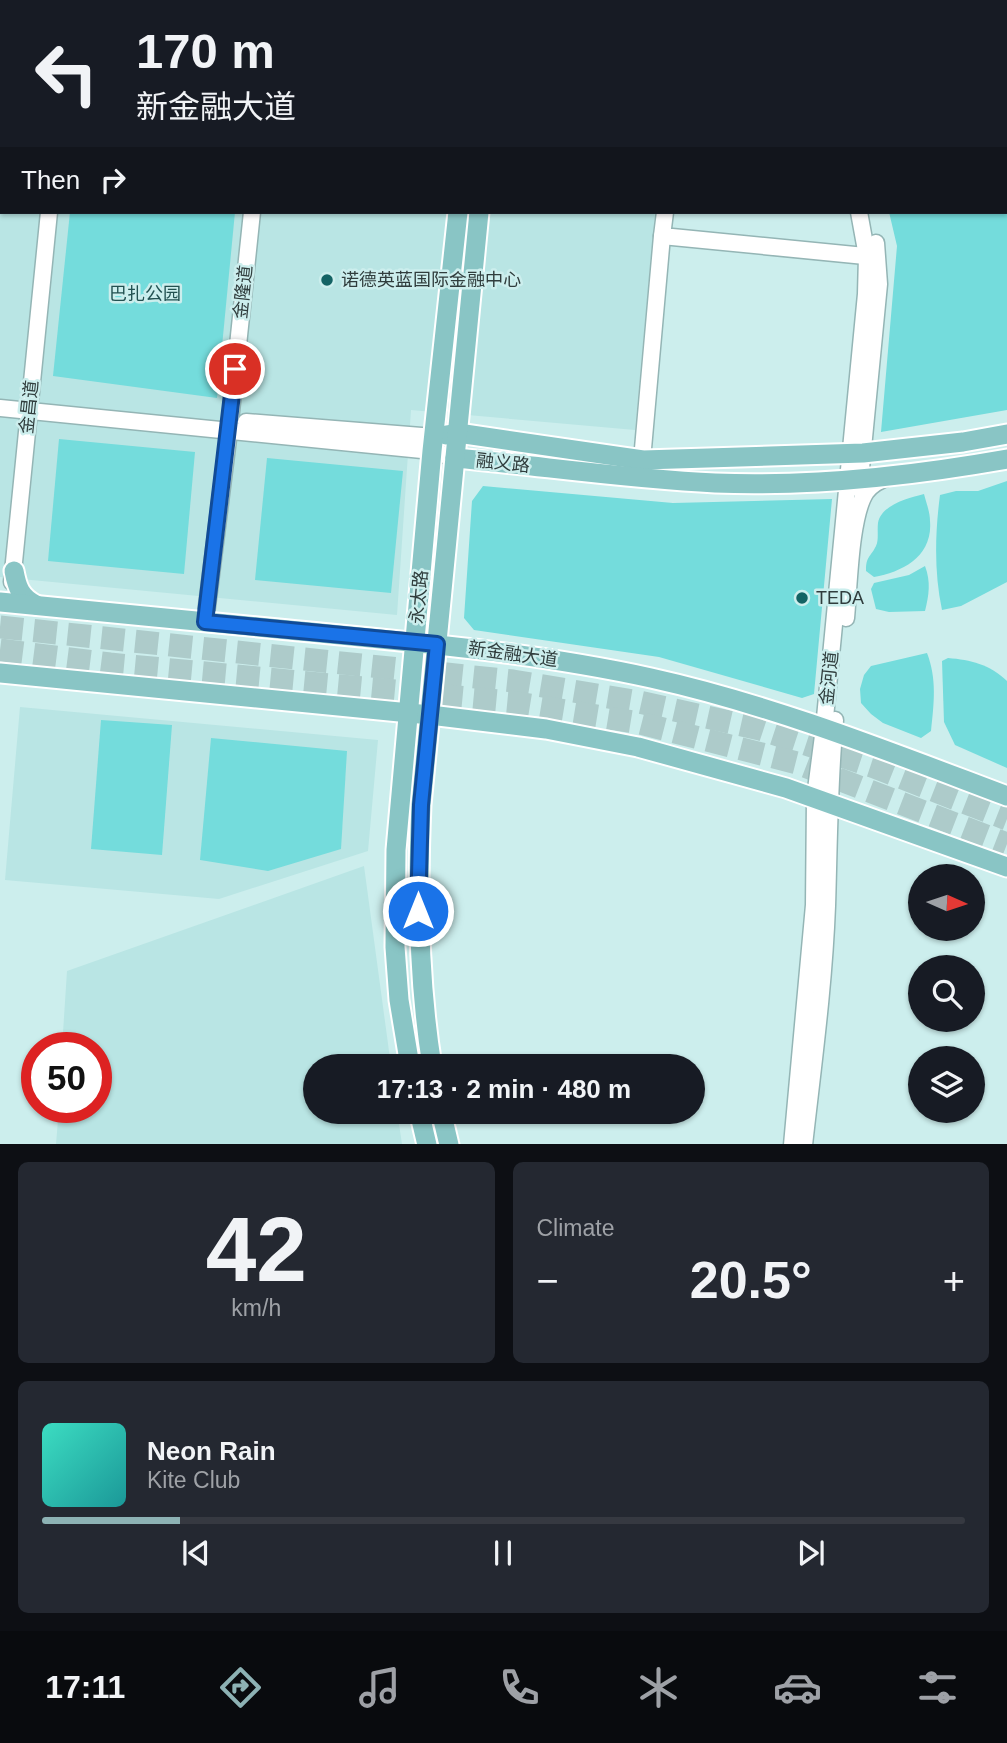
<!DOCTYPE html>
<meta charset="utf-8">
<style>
body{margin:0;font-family:Arial,"Noto Sans SC",sans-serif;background:#242831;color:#f1f3f6;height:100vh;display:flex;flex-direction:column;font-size:26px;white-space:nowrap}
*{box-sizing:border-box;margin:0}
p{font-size:23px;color:#9ea1a6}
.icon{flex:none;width:38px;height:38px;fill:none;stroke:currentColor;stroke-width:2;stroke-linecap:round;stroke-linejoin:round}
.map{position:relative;height:1144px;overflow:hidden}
.side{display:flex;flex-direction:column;gap:18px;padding:18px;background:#0d0f14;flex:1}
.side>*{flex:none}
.banner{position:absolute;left:0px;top:0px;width:1008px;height:214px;box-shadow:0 2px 5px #0004;background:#171b24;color:#f1f3f6;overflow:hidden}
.needle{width:46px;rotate:93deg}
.tools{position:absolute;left:908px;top:864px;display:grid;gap:14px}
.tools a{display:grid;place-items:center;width:77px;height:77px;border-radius:50%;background:#171b24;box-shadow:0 2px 5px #0004;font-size:35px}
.speed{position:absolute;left:21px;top:1032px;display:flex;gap:14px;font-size:35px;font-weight:700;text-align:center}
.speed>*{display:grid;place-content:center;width:91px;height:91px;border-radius:50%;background:#171b24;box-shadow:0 2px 5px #0004;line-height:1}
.speed .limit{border:10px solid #d22;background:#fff;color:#111}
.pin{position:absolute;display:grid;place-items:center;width:60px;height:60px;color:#fff;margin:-30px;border:4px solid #fff;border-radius:50%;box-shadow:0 2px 7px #0007}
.me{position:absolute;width:77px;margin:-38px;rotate:0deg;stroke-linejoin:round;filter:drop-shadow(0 0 5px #0008)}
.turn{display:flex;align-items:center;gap:24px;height:147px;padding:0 21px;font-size:32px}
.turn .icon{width:91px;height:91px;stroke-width:2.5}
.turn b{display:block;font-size:49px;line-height:60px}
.then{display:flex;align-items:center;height:66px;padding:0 21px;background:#0003;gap:14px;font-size:26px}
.big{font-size:52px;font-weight:600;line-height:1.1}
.side .tile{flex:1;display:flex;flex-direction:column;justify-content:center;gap:10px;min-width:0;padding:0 24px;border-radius:10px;background:#242831}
.side .dial{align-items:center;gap:0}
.dial b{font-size:91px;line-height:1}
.song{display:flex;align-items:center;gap:21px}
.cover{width:84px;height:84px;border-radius:10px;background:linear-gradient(135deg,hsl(170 70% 55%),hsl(180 70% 35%))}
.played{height:7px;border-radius:4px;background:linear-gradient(90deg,#8db2b4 15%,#363941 15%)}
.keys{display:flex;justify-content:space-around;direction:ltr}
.heat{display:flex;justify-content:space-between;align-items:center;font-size:38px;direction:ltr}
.side .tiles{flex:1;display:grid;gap:18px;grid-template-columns:1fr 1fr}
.tile:last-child{grid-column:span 2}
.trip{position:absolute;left:303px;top:1054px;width:402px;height:70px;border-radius:35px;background:#171b24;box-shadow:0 2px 5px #0004;font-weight:600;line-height:70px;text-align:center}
.tabs{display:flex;height:112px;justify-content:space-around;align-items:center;background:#090b0e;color:#9ea1a6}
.tabs .icon{width:49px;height:49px}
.tabs .selected{color:#8db2b4}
.tabs b{font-size:32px;color:#f1f3f6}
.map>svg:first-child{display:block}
.built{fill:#b9e5e4}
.green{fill:#74dcdc}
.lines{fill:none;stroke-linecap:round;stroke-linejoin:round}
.highway-tunnel{stroke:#adcbca;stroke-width:23;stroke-dasharray:23 11;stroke-linecap:butt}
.minor-casing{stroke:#94b5b5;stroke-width:19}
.major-casing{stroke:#fff;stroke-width:23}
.minor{stroke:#fff;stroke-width:16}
.major{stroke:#89c5c5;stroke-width:19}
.route-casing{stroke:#114b97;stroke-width:18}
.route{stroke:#1a73e8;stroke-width:12}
.poi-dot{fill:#136364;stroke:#cceeed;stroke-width:2.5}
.labels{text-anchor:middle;stroke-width:5;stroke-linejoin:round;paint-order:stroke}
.poi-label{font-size:18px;fill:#303d3d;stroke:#cceeed;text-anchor:start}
.street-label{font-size:18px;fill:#303d3d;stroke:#cceeed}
.park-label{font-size:18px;fill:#225151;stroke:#cceeed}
</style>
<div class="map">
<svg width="1007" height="1145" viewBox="0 0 1007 1145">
<rect width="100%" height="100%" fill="#cceeed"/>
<g class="built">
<polygon points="0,0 461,0 2,2 2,212 655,212 635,430 411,410 397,615 0,577"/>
<polygon points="20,707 378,740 368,851 219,899 5,880"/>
<polygon points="364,866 391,1066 315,1066 315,1111 397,1111 402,1144 56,1144 59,1108 96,1108 96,1048 62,1048 67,971"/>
</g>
<g class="green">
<polygon points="548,0 749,0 548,2"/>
<polygon points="1007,25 1007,410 881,432 897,246 889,212 1006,212"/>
<polygon points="70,212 235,212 217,398 53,376"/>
<polygon points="59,439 195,452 184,574 48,561"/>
<polygon points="267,458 403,471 391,593 255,580"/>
<path d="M1007,481V582L961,606L942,610C934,573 935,533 940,495L956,491H978Z"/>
<polygon points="483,486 673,503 832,499 814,694 802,698 659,657 474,630 464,618 472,501"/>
<path d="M924,494C926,502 930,512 930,521C933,556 903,572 874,577L866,571C866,556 870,558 876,546C879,539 877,531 878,523C881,505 908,498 924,494Z"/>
<path d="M925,566C931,582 929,595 925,611L889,612L876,609L871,589L874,583L909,575Z"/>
<path d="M927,653C937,679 934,703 931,731L921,738L883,723L871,714L861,703L860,689L864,675L871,666Z"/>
<path d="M948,658C971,660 989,664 1007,681V768L955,745L944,722L942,661Z"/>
<polygon points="101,720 172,725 162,855 91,849"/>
<polygon points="211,738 347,751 341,849 268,871 200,860"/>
</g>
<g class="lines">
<g class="highway-tunnel">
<polyline points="0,627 513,681 639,702 760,729 872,766 1007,819"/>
<polyline points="0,650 110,664 511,702 640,723 797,763 1007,844"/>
</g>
<defs>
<g id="minor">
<polyline points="816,0 816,2"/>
<polyline points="70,2 71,0"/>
<polyline points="934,2 946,0"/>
<polyline points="1006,14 1007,14"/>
<polyline points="665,212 662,236 875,257"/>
<polyline points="0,408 432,451 455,458"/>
<polyline points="246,422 434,437"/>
<polyline points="641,471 662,236"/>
<polyline points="859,489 879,284 876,243"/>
<polyline points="12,582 49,212"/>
<path d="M846,618C849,587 850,516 866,492C872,484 880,480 889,477"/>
<polyline points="205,622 229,431 252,212"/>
<polyline points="792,1145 814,905 815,797 824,728 866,294 867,256 859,212"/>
<path d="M804,1145C813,1065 824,986 827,906C829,844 829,782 835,720"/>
</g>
<g id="major">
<polyline points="85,0 102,2"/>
<polyline points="316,0 335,2"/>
<polyline points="482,2 482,0"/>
<polyline points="446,435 458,433 643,460 863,453 963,442 1007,434"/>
<path d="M455,458C542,466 628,479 715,483C813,487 911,476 1007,459"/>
<path d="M14,571C17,587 20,597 36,605"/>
<path d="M0,602C96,611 193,621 289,630C411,642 532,652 651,678C773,705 890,752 1007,796"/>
<polyline points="0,673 430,715 546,729 638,747 786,788 1007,867"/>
<polyline points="410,1066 399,1000 395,947 396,850 432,451 458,212"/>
<path d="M432,1066C418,979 417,893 421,805L479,212"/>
<polyline points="419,1111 427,1145"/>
<polyline points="441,1111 449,1145"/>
</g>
</defs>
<use href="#minor" class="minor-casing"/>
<use href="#major" class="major-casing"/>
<use href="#minor" class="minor"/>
<use href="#major" class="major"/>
</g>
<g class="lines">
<defs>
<polyline id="route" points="235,369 205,622 437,644 421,805 418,911"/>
</defs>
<use href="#route" class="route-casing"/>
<use href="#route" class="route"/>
</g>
<g class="poi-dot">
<circle cx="327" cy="280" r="7"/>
<circle cx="802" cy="598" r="7"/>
</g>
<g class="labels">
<g class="poi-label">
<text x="341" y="286">诺德英蓝国际金融中心</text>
<text x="816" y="604">TEDA</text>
</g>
<g class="street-label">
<text transform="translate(243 292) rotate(-84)" y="6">金隆道</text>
<text transform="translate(29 407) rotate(-84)" y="6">金昌道</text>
<text transform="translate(503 463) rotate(6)" y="6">融义路</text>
<text transform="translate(419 597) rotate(-85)" y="6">永太路</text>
<text transform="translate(513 654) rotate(8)" y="6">新金融大道</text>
<text transform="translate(829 678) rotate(-84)" y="6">金河道</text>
</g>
<g class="park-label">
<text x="145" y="300">巴扎公园</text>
</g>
</g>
</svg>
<div class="tools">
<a><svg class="needle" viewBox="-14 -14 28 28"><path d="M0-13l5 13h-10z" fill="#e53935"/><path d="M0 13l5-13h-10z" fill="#9ea1a6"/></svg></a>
<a><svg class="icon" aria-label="search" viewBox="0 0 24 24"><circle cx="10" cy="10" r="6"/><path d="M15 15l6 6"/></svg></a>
<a><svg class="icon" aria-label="layers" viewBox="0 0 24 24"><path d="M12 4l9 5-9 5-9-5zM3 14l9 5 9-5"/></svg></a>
</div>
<div class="speed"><div class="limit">50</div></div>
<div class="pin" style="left:235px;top:369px;background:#d93025"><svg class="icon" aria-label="arrive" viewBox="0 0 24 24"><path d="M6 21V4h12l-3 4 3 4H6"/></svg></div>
<svg class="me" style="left:418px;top:911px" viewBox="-20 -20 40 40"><circle r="17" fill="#1a73e8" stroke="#fff" stroke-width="3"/><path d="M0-11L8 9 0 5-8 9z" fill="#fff"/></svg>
<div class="trip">17:13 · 2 min · 480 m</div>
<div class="banner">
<div class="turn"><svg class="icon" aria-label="left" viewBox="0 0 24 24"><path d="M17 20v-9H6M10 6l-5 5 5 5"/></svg><div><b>170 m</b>新金融大道</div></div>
<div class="then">Then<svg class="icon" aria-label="right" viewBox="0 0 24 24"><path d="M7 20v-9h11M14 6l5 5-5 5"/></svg></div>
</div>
</div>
<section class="side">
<div class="tiles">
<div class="tile dial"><b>42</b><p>km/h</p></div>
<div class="tile"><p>Climate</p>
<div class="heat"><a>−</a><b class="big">20.5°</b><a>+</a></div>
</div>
<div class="tile">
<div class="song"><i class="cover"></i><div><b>Neon Rain</b><p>Kite Club</p></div></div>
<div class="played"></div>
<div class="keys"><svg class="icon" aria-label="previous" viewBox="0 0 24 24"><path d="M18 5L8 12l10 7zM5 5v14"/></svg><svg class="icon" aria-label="pause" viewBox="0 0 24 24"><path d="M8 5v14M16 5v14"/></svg><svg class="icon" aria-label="next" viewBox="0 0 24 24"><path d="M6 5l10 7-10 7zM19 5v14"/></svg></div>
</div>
</div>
</section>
<nav class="tabs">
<b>17:11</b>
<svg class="icon selected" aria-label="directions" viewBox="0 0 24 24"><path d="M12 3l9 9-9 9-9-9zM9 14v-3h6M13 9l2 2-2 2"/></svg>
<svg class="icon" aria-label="music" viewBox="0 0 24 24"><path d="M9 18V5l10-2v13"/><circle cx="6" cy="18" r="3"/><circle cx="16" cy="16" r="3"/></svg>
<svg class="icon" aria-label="phone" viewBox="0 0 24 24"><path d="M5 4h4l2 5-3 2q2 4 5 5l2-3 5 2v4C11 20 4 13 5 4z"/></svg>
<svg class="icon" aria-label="climate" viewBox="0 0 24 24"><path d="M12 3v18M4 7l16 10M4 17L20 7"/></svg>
<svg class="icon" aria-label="car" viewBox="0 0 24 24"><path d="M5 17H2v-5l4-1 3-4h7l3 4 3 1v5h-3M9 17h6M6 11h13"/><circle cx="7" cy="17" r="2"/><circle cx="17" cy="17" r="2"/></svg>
<svg class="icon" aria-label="filters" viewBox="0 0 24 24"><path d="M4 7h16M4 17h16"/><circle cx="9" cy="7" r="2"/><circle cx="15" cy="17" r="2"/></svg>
</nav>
